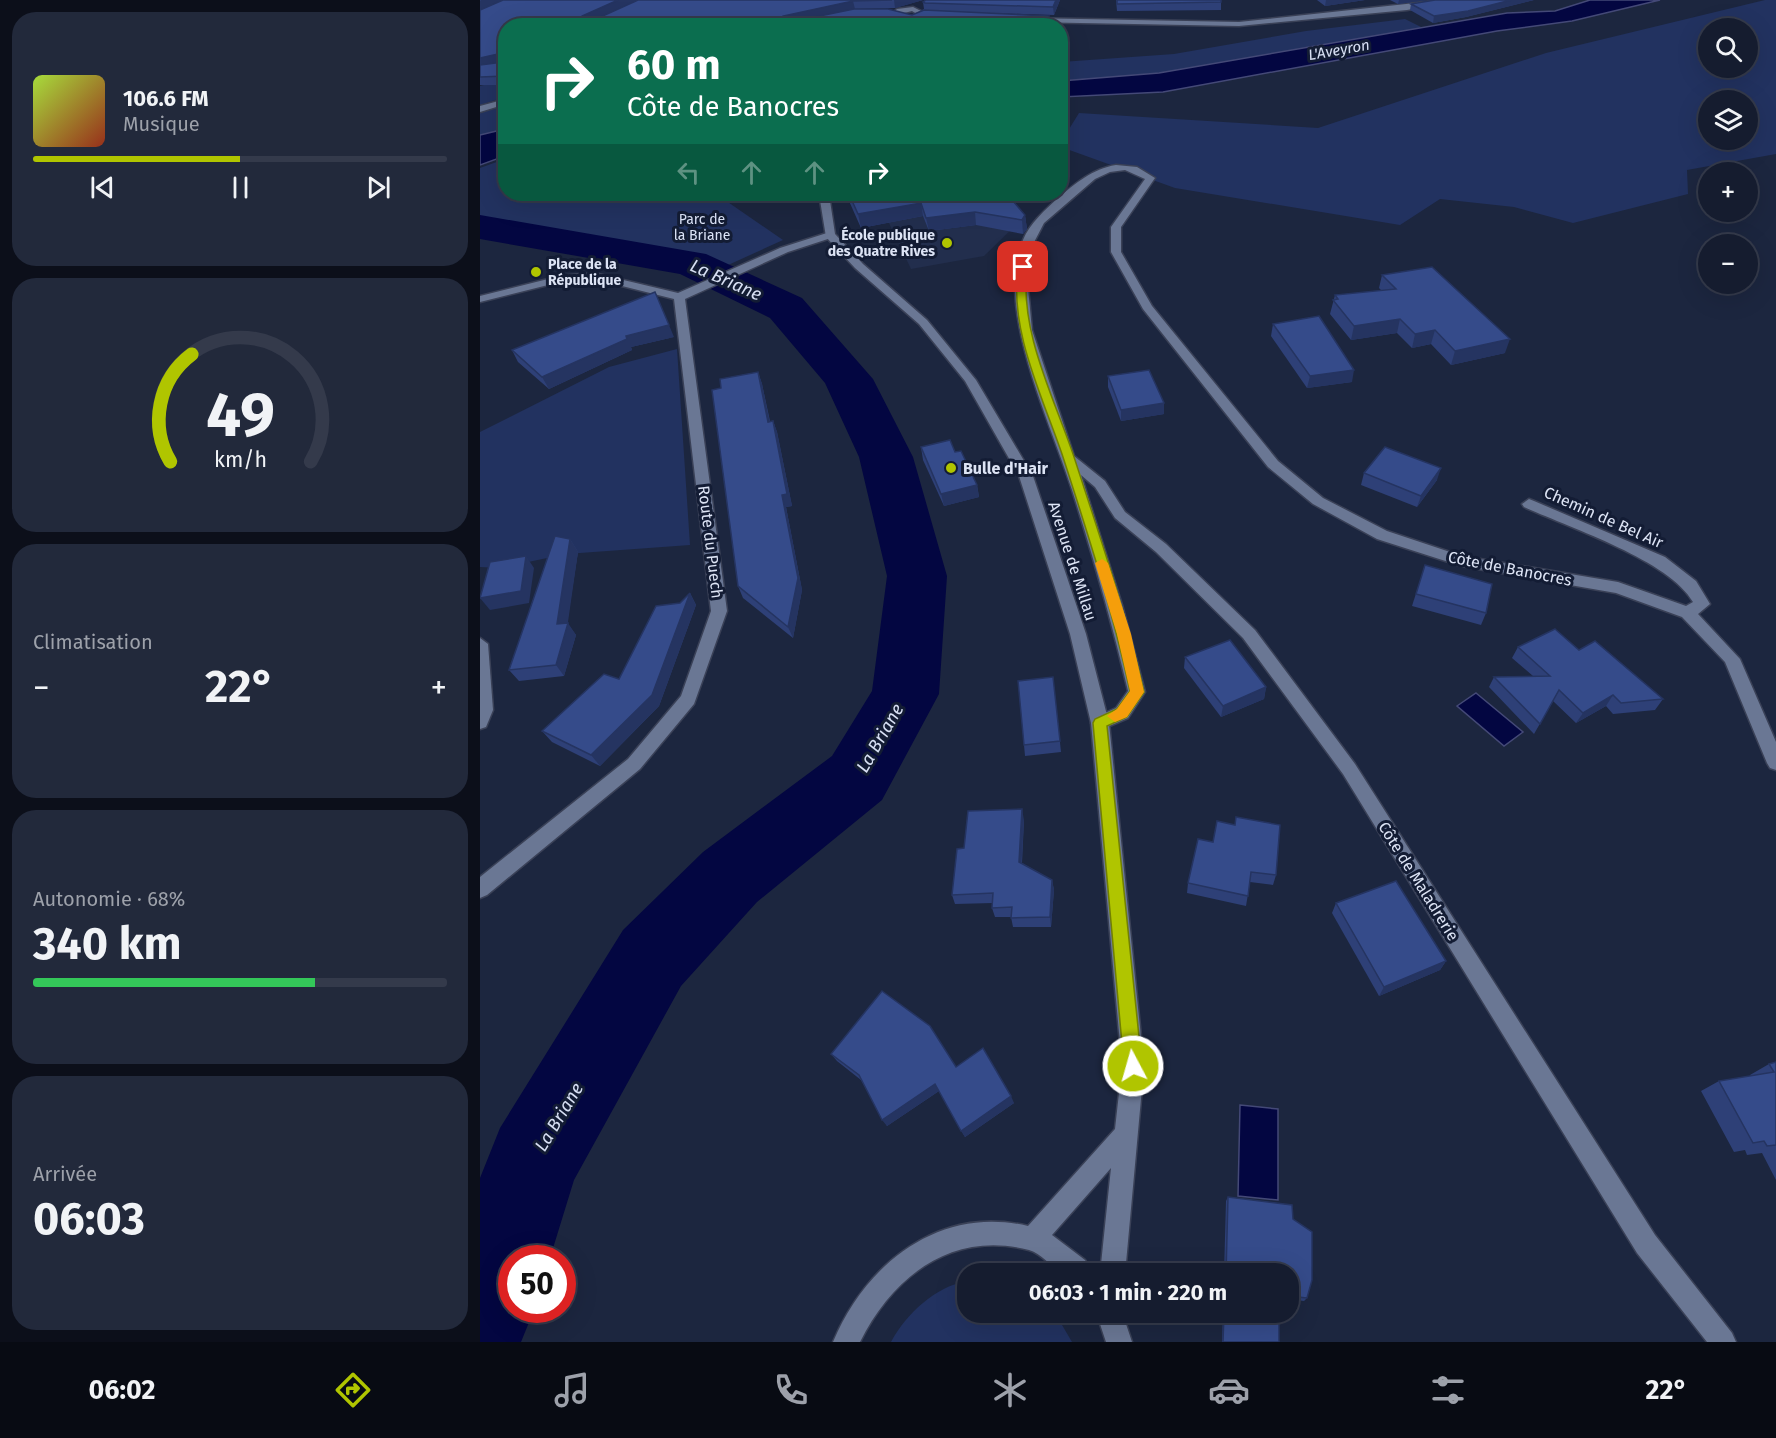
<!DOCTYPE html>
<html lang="fr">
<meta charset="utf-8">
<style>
body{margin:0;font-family:"Fira Sans",sans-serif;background:#22293b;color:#f1f3f6;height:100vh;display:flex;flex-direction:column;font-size:22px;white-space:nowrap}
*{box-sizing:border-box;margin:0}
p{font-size:20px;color:#9da1aa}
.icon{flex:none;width:33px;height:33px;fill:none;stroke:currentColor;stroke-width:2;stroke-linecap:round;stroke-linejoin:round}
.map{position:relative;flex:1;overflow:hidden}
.side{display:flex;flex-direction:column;gap:12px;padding:12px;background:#0c0f1a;width:480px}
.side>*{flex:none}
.top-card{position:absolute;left:18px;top:18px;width:570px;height:183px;border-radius:24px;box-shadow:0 6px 24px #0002,0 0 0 2px #343a4b;background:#0b6e4f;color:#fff;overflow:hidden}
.tools{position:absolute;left:1218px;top:18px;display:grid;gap:12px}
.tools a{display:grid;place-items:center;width:60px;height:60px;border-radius:50%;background:#151c2f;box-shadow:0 6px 24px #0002,0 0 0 2px #343a4b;font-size:30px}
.speed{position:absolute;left:18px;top:1245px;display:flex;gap:12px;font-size:30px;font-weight:700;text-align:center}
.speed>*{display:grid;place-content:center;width:78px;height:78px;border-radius:50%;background:#151c2f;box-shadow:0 6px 24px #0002,0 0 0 2px #343a4b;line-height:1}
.speed .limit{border:9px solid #d22;background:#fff;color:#111}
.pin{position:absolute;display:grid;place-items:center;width:51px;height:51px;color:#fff;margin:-26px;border-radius:12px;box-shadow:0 3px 9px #0006}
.me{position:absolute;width:66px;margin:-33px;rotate:354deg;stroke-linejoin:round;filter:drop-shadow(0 0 4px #0008)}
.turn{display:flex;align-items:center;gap:21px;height:126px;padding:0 30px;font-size:27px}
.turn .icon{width:78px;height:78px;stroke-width:2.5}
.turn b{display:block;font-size:42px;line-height:51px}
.lanes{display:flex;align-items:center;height:57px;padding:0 30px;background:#0003;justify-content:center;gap:30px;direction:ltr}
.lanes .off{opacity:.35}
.big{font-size:45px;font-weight:700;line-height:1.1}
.side .card{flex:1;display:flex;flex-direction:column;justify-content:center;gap:9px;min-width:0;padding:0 21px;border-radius:24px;background:#22293b}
.side .dial{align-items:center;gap:0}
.dial svg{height:156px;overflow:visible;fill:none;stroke:#343a4b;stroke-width:7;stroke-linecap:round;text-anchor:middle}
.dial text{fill:#f1f3f6;stroke:none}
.song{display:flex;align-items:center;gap:18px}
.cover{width:72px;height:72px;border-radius:9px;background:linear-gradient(135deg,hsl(80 70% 55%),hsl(10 70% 35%))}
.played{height:6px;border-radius:3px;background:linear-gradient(90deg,#b0c500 50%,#343a4b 50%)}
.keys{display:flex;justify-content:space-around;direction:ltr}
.heat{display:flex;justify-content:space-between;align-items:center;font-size:33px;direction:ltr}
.charge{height:9px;border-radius:4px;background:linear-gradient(90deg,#34c759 68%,#343a4b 0)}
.trip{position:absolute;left:477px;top:1263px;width:342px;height:60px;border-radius:24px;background:#151c2f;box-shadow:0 6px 24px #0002,0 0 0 2px #343a4b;font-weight:700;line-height:60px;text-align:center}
.dock{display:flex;height:96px;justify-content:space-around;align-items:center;background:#080b13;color:#9da1aa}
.dock .icon{width:42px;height:42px}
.dock .selected{color:#b0c500}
.dock b{font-size:27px;color:#f1f3f6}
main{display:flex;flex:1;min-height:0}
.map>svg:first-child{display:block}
.built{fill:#222e4d}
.green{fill:#223260;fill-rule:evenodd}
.water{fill:#030641;stroke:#444977;stroke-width:1.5}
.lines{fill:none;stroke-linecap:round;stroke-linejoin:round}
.river{fill:#030641;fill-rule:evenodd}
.minor-casing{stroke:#3a4157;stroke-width:3}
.tertiary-casing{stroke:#3a4157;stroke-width:3}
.secondary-casing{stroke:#3a4157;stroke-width:3}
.minor{fill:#6a7794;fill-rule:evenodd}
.tertiary{fill:#6a7794;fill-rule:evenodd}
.secondary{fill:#6a7794;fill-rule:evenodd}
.wall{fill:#2e4077}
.shaded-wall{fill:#253461}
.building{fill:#354b8a;stroke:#253461;stroke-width:1.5}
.route{fill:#b0c500;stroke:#728000;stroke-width:1.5}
.slow{fill:#f59e0b}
.poi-dot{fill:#b0c500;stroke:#131c34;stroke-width:2}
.labels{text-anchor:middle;stroke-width:6;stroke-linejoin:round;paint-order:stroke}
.far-park-label{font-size:14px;fill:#dce4f8;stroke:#131c34}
.far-poi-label{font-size:14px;font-weight:bold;fill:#dde4f5;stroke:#131c34;text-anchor:end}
.far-water-label{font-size:15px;font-style:italic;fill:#d8e0f4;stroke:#131c34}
.poi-label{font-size:16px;font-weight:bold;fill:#dde4f5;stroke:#131c34;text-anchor:start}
.street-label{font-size:16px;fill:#dde4f5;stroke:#131c34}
.water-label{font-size:18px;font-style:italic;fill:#d8e0f4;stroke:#131c34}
</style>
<main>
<section class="side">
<div class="card">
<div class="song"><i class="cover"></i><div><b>106.6 FM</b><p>Musique</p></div></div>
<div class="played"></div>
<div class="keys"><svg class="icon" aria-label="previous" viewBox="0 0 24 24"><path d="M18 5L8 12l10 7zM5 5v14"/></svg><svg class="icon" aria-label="pause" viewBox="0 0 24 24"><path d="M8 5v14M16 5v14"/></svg><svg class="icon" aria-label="next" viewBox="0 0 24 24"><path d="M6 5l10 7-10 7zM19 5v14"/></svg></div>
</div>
<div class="card dial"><svg viewBox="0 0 100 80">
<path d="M14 69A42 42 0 1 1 86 69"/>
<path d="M14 69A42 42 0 0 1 25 14" stroke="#b0c500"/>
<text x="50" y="56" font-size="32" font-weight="700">49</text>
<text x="50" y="72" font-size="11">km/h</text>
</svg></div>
<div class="card"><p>Climatisation</p>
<div class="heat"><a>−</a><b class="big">22°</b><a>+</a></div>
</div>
<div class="card"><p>Autonomie · 68%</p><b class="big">340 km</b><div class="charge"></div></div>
<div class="card"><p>Arrivée</p><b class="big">06:03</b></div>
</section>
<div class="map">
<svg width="1296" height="1342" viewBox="0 0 1296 1342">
<rect width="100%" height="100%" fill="#1c263f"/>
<polygon class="built" points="396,196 540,221 504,256 431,269"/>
<g class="green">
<path d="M1285,0H1296V154L1207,170L1208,194L1093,223L1034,207L960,199L920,225L695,188L581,147L580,137L586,134L599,113L838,128L1066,53ZM1228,28H1268V68H1228ZM1228,100H1268V140H1228Z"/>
<polygon points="925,19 945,29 679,73 581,81 581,62 694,54 826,31"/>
<polygon points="25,79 25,97 0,105 0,86"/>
<polygon points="25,106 25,129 0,135 0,113"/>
<polygon points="25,159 26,194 228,194 242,198 303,240 246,266 0,224 0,168"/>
<polygon points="197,349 210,545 86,554 20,568 0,567 0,432 129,367"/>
<path d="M487,1281L488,1312L575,1313L592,1342H411C427,1313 455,1287 487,1281Z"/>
</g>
<g class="water">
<polygon points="1110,0 1180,0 1092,21 1017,31 683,92 581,97 581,81 679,73 1027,13 1075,11"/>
<polygon points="25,129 25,156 0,165 0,135"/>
<polygon points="996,693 1043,732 1024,746 977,706"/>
<polygon points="760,1105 798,1109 798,1200 758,1196"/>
</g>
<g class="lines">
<polygon class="river" points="0,215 226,254 322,298 393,379 433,457 467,576 459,694 402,800 277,902 201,986 94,1180 70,1258 32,1258 32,1310 54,1310 41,1342 0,1342 0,1178 20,1128 143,930 223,852 352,756 392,691 407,576 379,457 345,383 290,318 200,274 0,239"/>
<defs>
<g id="minor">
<path d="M636,165L657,167L675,178L641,227V252L672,306L798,461L843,498L907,531L982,556L1138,582L1206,606L1213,602C1189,560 1090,528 1044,507L1042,504L1049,499L1054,501L1185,557L1216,581L1230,604L1218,614L1260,659L1296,742V770L1290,768L1287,763L1245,662L1202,617L1136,593L981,566L897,539L833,504L788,467L663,309L631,252V227L665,179L645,170L630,172L615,179L564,223L550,250L547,277L552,330L594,456L625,481L645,512L686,544L775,630L875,764L1175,1235L1252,1333L1256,1342H1227L1157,1253L863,774L763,638L676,552L635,518L615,487L601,475L642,605L665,692L648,718L620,730L614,728L611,723L614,718L636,708L648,691C632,623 613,556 592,490C571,423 514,307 543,240C550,223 565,210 578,198C596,183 612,169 636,165Z"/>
<polygon points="350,232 354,233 354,237 308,252 205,299 247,611 214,704 160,769 7,895 0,898 0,877 148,759 201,696 231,611 194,299 114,279 80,282 0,302 0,296 80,276 114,273 198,293 300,248"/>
</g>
<g id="tertiary">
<polygon points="963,0 979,0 927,10 759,26 548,22 544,20 548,18 759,22"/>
<polygon points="26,99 26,104 0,112 0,106"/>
<polygon points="0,638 8,644 13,710 6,727 0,729"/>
</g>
<g id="secondary">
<path d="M433,7L447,14L431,21L411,15L417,9ZM432,11L437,14L430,17L420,14Z"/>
<path d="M339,194H349L355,234L383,264L447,320L496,380L553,476L606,634L629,723L664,1066L645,1274H620L631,1168L572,1235L605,1260L614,1274C606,1274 590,1276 582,1273C570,1267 563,1254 549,1250C472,1230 413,1276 380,1342H353C386,1263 460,1205 548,1226L635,1129L642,1066L611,723L590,634L539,476L485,381L439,324L375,268L346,237Z"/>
<polygon points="616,1312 642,1312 652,1342 626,1342"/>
</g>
</defs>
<use href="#minor" class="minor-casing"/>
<use href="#tertiary" class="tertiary-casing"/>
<use href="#secondary" class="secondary-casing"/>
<use href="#minor" class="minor"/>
<use href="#tertiary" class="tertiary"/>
<use href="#secondary" class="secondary"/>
</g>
<g class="wall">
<polygon points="0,0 443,0 415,8 375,9 343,16 432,15 444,9 443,2 446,0 580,0 574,15 510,13 569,16 569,26 26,26 26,85 0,85"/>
<polygon points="636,0 741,0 741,10 637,11"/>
<polygon points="837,0 885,0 845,6"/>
<polygon points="910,0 947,0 918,4"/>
<polygon points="955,0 1054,0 986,17 953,23 930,10 931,4"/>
<polygon points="367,194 527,194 545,215 547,229 543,234 496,225 449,231 443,216 381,228 369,201"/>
<polygon points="902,275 1025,353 971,365 951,344 932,348 917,333 871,340 850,314 855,295 902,291 899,288"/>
<polygon points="793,324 872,382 827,388 791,336"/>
<polygon points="194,337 151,347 152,350 69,389 38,362 32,350"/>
<polygon points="278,372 282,384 290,421 293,421 297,432 312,506 306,507 322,590 313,638 263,598 258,586 241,388"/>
<polygon points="628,376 684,403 684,414 641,421 628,387"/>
<polygon points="441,447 475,452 497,485 499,497 464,506 443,460"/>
<polygon points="884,473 957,480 937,507 881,485"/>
<polygon points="90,539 98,552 87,623 96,635 84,676 39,681 29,670"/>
<polygon points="945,565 1006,613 1001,625 932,606"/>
<polygon points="210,593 216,605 179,706 120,766 72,742 62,731 139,679 200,603"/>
<polygon points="1038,647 1099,650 1183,699 1175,710 1133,714 1126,706 1096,723 1073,701 1054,734 1009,687 1014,677 1053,676 1032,658"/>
<polygon points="705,657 786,687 784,699 741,717 704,668"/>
<polygon points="573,677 581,752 545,756 544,745"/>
<polygon points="544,820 542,863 572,880 574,890 571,927 533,927 531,917 515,917 512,908 513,903 475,904 472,895 484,848"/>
<polygon points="718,839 796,875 793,885 770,882 766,906 707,893 708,883"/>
<polygon points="856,903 966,961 960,970 899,996 852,913"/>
<polygon points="351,1054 476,1067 534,1103 485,1137 459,1091 407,1126 381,1080 357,1061"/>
<polygon points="1296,1062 1296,1180 1282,1153 1267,1155 1265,1150 1254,1152 1221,1091 1239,1081 1271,1076 1270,1075 1289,1064"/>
<polygon points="748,1197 813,1219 827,1298 824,1301 808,1299 808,1274 744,1274 746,1201"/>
<polygon points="743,1312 799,1312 799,1342 742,1342"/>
</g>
<g class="shaded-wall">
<polygon points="1,0 23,0 0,10 0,1"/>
<polygon points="138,0 158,0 105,26 101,19 102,16"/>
<polygon points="414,0 443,0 415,8"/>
<polygon points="576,0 580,0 574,15 573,7"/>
<polygon points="846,0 885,0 845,6"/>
<polygon points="919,0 947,0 918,4"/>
<polygon points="1031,0 1054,0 986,17 953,23 954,16"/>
<polygon points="373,1 375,9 305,24 304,26 303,16"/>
<polygon points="569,16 570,24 569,26 567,26 567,21"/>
<polygon points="476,18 477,26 470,26"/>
<polygon points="22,53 26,62 0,67 0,58"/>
<polygon points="441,203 443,216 381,228 378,214"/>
<polygon points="495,212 496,225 449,231 446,218"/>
<polygon points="545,215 547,229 543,234 542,220"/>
<polygon points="920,319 917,333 871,340 874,326"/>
<polygon points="189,325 194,337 151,347 152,350 69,389 62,377 146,336"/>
<polygon points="955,330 951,344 932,348 935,334"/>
<polygon points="1030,339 1025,353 971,365 975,351"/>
<polygon points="874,370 872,382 827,388 830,376"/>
<polygon points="278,372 282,384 292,433 288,422"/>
<polygon points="684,403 684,414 641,421 641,410"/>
<polygon points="293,421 297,432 312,506 306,507 322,590 313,638 308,627"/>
<polygon points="961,468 957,480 937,507 941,496"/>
<polygon points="497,485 499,497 464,506 461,494"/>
<polygon points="90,539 98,552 87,629 88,623 96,635 84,676 76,665 77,624"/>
<polygon points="46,556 54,568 49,603 10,610 0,598"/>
<polygon points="210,593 216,605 179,706 120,766 111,755"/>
<polygon points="786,687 784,699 741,717 743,706"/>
<polygon points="1133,695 1126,706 1096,723 1103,713"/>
<polygon points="542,809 544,820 541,872 539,862"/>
<polygon points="572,880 574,890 571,927 570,917"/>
<polygon points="966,961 960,970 899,996 904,987"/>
<polygon points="455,1084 459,1091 407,1126 402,1120"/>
<polygon points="531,1096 534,1103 485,1137 481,1131"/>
</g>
<g class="building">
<polygon points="23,0 138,0 102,16 101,19 114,20 158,0 412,0 373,1 303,16 303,20 320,20 374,9 408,9 432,15 444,10 569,16 567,21 476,18 470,26 26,26 26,76 0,77 0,65 23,62 24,56 22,53 0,58 0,10"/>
<polygon points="446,0 576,0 573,7 445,3 443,2"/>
<polygon points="637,0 741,0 741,2 637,4"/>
<polygon points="955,0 1031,0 988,11 954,16 931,4"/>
<polygon points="369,194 527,194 545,215 542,220 495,212 446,218 441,203 378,214"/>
<polygon points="952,267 1030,339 975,351 955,330 935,334 920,319 874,326 853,300 858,299 855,295 916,289 902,275"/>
<polygon points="175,292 189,325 146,336 147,339 62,377 32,350"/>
<polygon points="839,316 874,370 830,376 793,324"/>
<polygon points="669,370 684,403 641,410 628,376"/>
<polygon points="278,372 288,422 293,421 307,494 302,495 318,578 308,627 258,586 232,390 241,388 240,379"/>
<polygon points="470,440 475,452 481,451 497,485 461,494 441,447"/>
<polygon points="905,447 961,468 941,496 884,473"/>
<polygon points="75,536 90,539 77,624 88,623 76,665 29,670"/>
<polygon points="46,556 41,591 0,598 10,562"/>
<polygon points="945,565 1012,584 1006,613 936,594"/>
<polygon points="210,593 172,695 111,755 62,731 124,674 139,679 176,606 200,603"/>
<polygon points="1075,629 1099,650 1115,641 1183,699 1141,703 1133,695 1103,713 1079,690 1060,724 1014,677 1070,676 1038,647"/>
<polygon points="750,640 786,687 743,706 705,657"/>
<polygon points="573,677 580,741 544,745 538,681"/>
<polygon points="542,809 539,862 572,880 570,917 531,918 532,907 512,908 513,893 472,895 477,849 484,848 488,811"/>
<polygon points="756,817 800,825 796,875 771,872 768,896 708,883 718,839 733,842 737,821 755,825"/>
<polygon points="916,881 966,961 904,987 856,903"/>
<polygon points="402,991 450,1026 476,1067 503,1048 531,1096 481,1131 455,1084 402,1120 379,1075 351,1054"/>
<polygon points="1296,1062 1296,1145 1287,1146 1284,1141 1273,1143 1239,1081 1294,1072 1289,1064"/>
<polygon points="748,1197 812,1205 813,1219 832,1232 832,1280 827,1298 808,1296 808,1274 746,1274"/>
<polygon points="744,1312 799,1312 799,1342 743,1342"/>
</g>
<path class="route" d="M543,265L547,267C539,333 575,399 595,460C620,537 646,613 664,692L647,717L627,726L662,1066L659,1073L653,1075L646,1073L644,1066L613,723L615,719L637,709L650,691C633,612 608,534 583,457C563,397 529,332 538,267Z"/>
<polygon class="slow" points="622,559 628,563 651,634 664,692 647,717 635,722 627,716 637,709 650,691 637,634 615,563"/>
<g class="poi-dot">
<circle cx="467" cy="243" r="6"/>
<circle cx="56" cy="272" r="6"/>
<circle cx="471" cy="468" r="6"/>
</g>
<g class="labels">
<g class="far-park-label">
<text x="222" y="224">Parc de<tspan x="222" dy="16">la Briane</tspan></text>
</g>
<g class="far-poi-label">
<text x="455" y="240">École publique<tspan x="455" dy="16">des Quatre Rives</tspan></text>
<text x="68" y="269" text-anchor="start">Place de la<tspan x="68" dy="16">République</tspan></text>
</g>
<g class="far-water-label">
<text transform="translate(859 50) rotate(-10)" y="5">L'Aveyron</text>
</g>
<g class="poi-label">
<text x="483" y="474">Bulle d'Hair</text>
</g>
<g class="street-label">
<text transform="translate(1124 517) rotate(24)" y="6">Chemin de Bel Air</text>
<text transform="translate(231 542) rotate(83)" y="6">Route du Puech</text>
<text transform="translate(593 561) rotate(72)" y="6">Avenue de Millau</text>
<text transform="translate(1030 568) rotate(11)" y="6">Côte de Banocres</text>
<text transform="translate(939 881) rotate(58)" y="6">Côte de Maladrerie</text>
</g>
<g class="water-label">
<text transform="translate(246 280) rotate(24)" y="6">La Briane</text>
<text transform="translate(400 738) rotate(-60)" y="6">La Briane</text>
<text transform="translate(79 1117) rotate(-59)" y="6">La Briane</text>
</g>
</g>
</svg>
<div class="tools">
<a><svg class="icon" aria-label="search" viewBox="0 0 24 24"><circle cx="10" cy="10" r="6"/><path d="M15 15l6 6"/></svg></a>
<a><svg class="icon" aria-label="layers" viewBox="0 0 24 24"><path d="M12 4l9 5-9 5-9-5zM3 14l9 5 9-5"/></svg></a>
<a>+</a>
<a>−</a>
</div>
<div class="speed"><div class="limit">50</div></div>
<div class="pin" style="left:543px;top:267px;background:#d93025"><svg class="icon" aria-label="arrive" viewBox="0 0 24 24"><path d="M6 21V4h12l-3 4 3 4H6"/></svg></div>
<svg class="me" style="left:653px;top:1066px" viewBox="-20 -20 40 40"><circle r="17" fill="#b0c500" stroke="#fff" stroke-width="3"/><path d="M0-11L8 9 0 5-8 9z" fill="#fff"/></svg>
<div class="trip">06:03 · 1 min · 220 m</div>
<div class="top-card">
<div class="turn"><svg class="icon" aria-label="right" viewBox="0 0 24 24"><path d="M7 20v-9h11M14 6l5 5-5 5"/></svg><div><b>60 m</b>Côte de Banocres</div></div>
<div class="lanes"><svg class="icon off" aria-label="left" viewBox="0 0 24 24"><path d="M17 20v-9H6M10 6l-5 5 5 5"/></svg><svg class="icon off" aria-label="ahead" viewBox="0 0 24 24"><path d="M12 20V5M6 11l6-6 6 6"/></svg><svg class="icon off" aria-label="ahead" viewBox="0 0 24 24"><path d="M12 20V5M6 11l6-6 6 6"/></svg><svg class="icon" aria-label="right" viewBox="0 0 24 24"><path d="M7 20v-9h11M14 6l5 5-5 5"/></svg></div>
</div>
</div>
</main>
<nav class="dock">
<b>06:02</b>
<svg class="icon selected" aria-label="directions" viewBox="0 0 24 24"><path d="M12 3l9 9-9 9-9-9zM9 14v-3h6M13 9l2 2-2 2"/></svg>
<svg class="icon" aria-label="music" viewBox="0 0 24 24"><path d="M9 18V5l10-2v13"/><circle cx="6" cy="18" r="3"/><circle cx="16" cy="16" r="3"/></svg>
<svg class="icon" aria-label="phone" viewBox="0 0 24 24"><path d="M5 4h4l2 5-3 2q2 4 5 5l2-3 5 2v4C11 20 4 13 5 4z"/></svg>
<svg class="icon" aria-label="climate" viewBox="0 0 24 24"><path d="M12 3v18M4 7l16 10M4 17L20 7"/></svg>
<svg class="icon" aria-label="car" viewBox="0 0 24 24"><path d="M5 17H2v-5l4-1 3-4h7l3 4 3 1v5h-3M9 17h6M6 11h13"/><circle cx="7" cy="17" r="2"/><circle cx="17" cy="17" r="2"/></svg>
<svg class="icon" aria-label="filters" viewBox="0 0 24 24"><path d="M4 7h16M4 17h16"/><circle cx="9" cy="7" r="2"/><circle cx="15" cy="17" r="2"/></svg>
<b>22°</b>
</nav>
